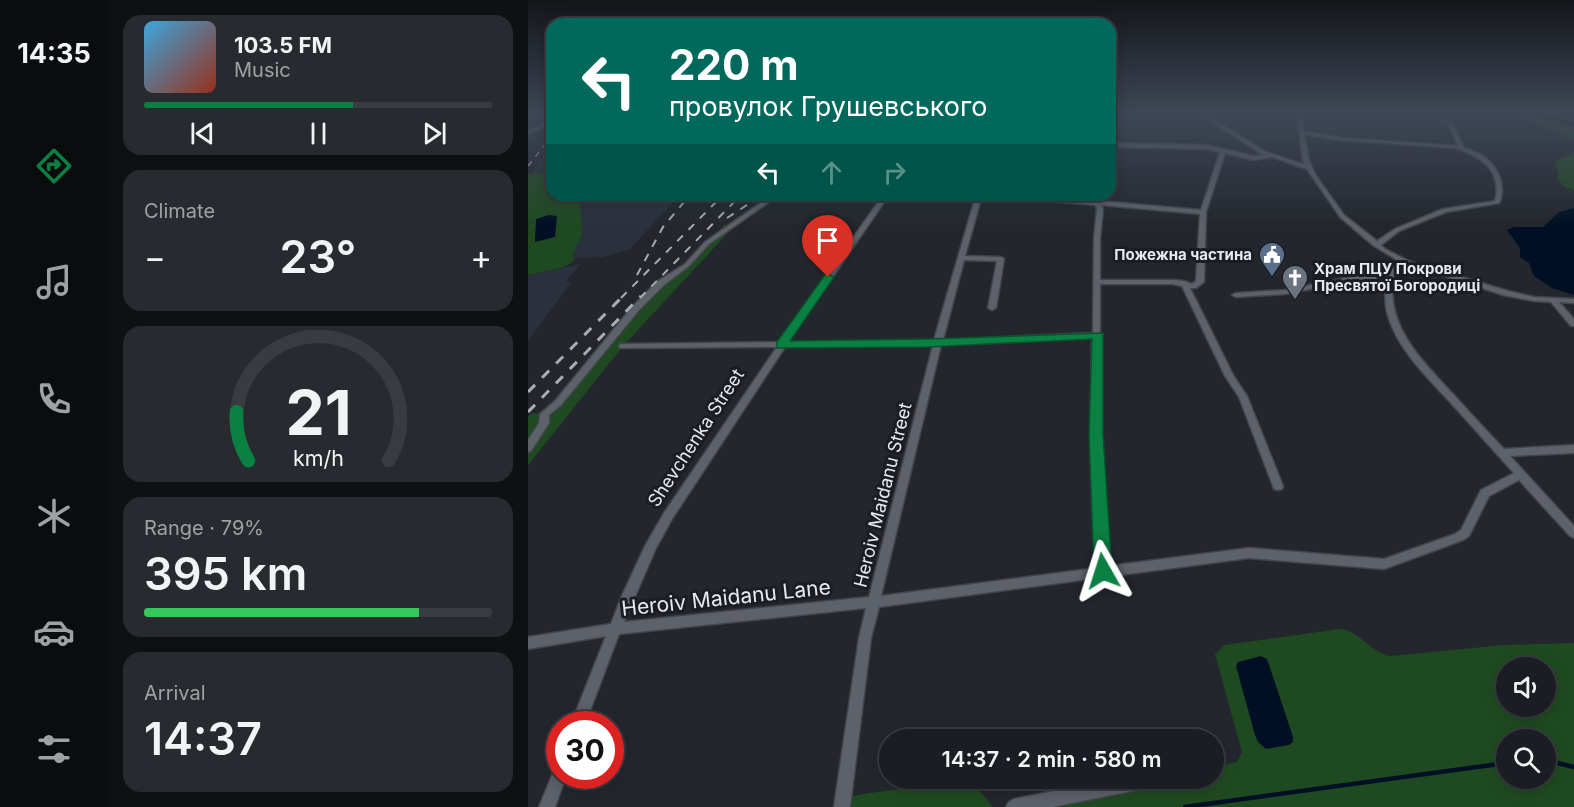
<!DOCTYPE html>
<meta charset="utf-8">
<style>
body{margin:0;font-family:Inter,sans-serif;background:#272a2f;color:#f1f3f6;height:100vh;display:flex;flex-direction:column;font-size:22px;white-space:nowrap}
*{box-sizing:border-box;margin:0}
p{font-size:20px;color:#9fa2a5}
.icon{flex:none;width:33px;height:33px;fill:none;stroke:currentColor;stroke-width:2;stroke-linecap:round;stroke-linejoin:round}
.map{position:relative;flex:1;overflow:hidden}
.sheet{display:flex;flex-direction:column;gap:15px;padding:15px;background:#0e1013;width:420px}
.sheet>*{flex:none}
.guide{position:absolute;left:18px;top:18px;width:570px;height:183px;border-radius:18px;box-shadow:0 3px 15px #0003,0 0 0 2px #383b40;background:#00695c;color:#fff;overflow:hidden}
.fabs{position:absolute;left:968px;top:657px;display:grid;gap:12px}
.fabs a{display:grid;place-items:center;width:60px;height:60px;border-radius:50%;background:#1a1d22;box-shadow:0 3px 15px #0003,0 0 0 2px #383b40;font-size:30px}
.speed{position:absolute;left:18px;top:711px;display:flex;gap:12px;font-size:30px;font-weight:700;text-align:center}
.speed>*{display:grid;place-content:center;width:78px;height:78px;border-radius:50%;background:#1a1d22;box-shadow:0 3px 15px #0003,0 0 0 2px #383b40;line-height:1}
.speed .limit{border:9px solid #d22;background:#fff;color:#111}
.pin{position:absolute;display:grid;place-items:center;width:51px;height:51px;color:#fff;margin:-62px -26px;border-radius:50% 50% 50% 0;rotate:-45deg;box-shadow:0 0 6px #0007}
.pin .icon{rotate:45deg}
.me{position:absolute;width:66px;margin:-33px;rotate:354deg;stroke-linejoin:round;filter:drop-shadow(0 0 4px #0008)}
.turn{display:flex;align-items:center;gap:21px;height:126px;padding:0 24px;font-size:27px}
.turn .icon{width:78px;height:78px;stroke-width:2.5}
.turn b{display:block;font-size:42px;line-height:51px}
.lanes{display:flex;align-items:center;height:57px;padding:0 24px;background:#0003;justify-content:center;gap:30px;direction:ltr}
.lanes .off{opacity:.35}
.big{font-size:45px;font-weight:600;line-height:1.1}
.sheet .card{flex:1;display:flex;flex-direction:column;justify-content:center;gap:9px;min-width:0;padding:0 21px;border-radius:18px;background:#272a2f}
.sheet .dial{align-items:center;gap:0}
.dial svg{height:156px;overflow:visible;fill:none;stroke:#383b40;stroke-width:7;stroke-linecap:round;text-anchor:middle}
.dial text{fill:#f1f3f6;stroke:none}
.song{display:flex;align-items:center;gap:18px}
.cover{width:72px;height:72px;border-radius:9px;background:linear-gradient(135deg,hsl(200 70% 55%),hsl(10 70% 35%))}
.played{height:6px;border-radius:3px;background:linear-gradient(90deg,#0b8043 60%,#383b40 60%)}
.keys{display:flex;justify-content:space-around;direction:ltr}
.heat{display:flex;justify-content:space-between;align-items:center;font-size:33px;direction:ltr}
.charge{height:9px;border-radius:4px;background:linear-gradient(90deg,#34c759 79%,#383b40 0)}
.trip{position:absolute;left:351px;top:729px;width:345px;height:60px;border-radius:30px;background:#1a1d22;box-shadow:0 3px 15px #0003,0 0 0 2px #383b40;font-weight:600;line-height:60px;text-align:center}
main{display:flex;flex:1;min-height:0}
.tab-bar{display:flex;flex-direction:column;width:108px;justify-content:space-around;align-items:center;background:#0a0c0e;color:#9fa2a5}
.tab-bar .icon{width:42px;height:42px}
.tab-bar .selected{color:#0b8043}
.tab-bar b{font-size:27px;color:#f1f3f6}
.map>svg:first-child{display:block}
.built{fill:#2a303c}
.green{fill:#1f4a21;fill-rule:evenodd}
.water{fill:#000f23}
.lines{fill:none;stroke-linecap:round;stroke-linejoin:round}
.stream{stroke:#000f23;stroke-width:4.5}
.river{fill:#000f23;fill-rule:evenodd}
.minor-casing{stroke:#41444a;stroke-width:3}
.minor{fill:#5d6169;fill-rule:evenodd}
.rail-far2{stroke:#a9acb1;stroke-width:1.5;stroke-dasharray:6 6;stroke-linecap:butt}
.rail-far1{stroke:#a9acb1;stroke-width:2;stroke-dasharray:8 8;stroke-linecap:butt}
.rail{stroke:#a9acb1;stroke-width:3;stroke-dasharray:10 10;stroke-linecap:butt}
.route{fill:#0b8043;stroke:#07532c;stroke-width:1.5}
.labels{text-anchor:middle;stroke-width:6;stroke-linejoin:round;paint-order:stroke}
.far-poi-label{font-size:15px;font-weight:bold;fill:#e6e9ed;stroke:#1a1d24;text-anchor:end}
.street-label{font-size:18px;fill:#e6e9ed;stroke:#1a1d24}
.near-street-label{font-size:21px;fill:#e6e9ed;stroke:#1a1d24}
</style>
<main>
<nav class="tab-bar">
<b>14:35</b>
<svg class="icon selected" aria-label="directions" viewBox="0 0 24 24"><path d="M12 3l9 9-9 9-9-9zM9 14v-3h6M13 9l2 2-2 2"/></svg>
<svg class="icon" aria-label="music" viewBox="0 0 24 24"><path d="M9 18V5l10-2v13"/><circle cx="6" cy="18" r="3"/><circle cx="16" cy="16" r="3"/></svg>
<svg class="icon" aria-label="phone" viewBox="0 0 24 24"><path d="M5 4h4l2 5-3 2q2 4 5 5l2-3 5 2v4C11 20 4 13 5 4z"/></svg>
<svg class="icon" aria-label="climate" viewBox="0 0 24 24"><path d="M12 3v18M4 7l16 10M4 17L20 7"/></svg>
<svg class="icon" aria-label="car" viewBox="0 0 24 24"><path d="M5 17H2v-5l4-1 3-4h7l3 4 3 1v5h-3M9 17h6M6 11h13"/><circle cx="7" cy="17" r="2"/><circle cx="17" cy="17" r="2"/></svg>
<svg class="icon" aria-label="filters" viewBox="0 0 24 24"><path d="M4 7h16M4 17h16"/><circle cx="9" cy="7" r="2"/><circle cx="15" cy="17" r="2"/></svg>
</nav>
<section class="sheet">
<div class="card">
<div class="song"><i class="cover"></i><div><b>103.5 FM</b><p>Music</p></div></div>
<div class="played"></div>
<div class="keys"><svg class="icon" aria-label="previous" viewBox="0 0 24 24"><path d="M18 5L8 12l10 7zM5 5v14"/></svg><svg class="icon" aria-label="pause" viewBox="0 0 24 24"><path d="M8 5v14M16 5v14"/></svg><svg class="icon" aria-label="next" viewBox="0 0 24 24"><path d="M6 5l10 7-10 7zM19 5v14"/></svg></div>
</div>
<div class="card"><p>Climate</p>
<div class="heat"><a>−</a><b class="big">23°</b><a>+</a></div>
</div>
<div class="card dial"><svg viewBox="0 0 100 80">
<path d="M14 69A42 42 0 1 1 86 69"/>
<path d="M14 69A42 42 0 0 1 8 44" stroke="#0b8043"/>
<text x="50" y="56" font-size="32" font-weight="700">21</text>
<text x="50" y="72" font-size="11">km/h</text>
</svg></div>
<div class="card"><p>Range · 79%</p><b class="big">395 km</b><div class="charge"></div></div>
<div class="card"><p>Arrival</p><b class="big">14:37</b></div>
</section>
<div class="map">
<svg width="1046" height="807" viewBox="0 0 1046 807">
<rect width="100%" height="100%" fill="#23272d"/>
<g class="built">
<polygon points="24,141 24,195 152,195 102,249 75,257 50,258 35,266 0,217 0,180"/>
<polygon points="53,264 38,281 43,282 0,341 0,275"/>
</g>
<g class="green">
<polygon points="986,114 1016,114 1046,119 1046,140"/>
<polygon points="1046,152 1046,190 1045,190 1035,186 1029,177 1031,173 1026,162"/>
<polygon points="18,173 24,178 24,195 44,195 52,202 54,234 44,256 46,261 36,267 0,275 0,174"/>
<polygon points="208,224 95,346 0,465 0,417 4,413 17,414 108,308 151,271 196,225"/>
<path d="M812,629C832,631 843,653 862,656L977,645L1046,643V807H486L630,779L686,778V767L709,762L714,752L687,654L697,645ZM978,668H1017V706H978ZM978,740H1017V778H978Z"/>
<polygon points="430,780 444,782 465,807 314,807 317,797"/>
</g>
<g class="water">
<polygon points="1046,208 1046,295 1024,288 1006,276 1001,263 992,257 992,248 979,230 986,227 1015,227 1031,212"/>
<polygon points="21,215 29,216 27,237 7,242 8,219"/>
<polygon points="733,656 739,659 765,737 765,742 761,745 738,749 730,742 727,735 708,666 710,662"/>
</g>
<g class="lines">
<g class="stream">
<polyline points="1017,760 1046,767"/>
<polyline points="657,807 978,763"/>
</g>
<polygon class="river" points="1001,114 1014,114 1046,121 1046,127"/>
<defs>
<g id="minor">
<path d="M672,114H677L736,151L777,165L775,160L769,114H773L776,131L813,138L930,146L919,121L921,120L923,121L936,148C945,151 955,154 962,162C972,171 978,191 971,203L918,212L871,231L853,245L857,249L883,262L980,291L1006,297L1046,299V303L1031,302L1046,319V326H1043L1023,302L1006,301L975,295L874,262C868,268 866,275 865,283C859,328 897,364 925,394C942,413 959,431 976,449L1046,445V453L982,456L1046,526V538L1042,536L991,480L961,496L941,536L935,540L856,569L721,558L351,607L343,638L322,807H306L331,638L338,608L91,634L57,724H43L78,636L0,649V637L83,624L93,598L117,546L136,513L249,347L95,348H92L91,346L92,344L252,342L355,195H361L260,342L406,340L448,195H454L437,256L473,257L476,259L468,308L464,310L460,308L469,261L436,260L415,340L565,333L566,238L569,209L567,205L473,197L470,195H494L564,201L561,195H567L571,201L673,210L692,152L679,149L582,147V143L679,145L725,156L738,155L732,153ZM776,134L813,140L927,148C952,156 975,170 967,201L915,209L867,229L849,241L816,215L787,174L781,160ZM697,153L725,160L744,157L779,169L812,217L846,246L869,260L864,266L860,275L828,276L757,290L708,293L704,295L708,297L757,294L828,280L859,279C857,292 856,303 860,316C870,349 898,376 921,401C943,425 964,449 986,473L953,490L933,530L927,534L856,559L721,548L581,566L573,434L572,337L574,335L572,333V284H645L654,286L697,376L711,397L745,486L746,489L750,490L754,489L755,486L719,396L705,375L662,288H668L676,282L678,212ZM573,205L672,214L668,281L664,284L656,281L645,280H572V238L575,209ZM564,338L563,434L569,568L353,596L413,345ZM405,345L341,597L96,622L128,548L144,519L257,347Z"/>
<polygon points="24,120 24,123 0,134 0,131"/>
<polygon points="244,195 251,195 181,244 161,266 136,285 111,310 33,405 21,415 21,423 3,451 0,452 0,440 11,423 12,414 27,401 105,306 130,281 157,264 177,242"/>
<polygon points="32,766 32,776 38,776 27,807 11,807 27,768"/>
<polygon points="594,778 615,778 616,783 614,788 609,790 525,807 478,807 481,802 486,799"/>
</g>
</defs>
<use href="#minor" class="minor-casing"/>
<use href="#minor" class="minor"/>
<polyline class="rail-far2" points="0,166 24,136"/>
<g class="rail-far1">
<polyline points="199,218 234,195"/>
<polyline points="109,275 135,227 162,195"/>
<polyline points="93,298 195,195"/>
<polyline points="112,298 213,195"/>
</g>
<g class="rail">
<polyline points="0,392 95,296"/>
<polyline points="0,412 113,296"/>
</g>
</g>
<linearGradient id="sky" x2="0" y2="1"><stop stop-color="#131519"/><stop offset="0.5" stop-color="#3f4757"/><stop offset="1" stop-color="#3f4757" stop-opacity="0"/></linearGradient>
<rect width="1046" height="227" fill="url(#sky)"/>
<polygon class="route" points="300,274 306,277 262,341 400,339 575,333 575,434 584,571 581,576 575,578 569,576 566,571 561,434 564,339 400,347 249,348 249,342 297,275"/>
<defs>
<symbol id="civic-pin" viewBox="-11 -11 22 30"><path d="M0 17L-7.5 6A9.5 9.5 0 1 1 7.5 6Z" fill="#5c6f8a" stroke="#1a1d24"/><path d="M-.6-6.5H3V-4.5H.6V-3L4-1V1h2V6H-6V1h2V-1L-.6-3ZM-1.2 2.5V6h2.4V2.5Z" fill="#fff"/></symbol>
<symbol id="church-pin" viewBox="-11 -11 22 30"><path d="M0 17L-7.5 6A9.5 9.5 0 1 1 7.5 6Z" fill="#6b7280" stroke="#1a1d24"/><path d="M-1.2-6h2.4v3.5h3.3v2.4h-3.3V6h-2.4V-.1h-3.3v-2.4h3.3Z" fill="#fff"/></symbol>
</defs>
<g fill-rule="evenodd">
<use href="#civic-pin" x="729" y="240" width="30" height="40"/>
<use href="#church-pin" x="752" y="263" width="30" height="40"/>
</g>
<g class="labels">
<g class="far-poi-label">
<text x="724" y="260">Пожежна частина</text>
<text x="786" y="274" text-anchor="start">Храм ПЦУ Покрови<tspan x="786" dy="17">Пресвятої Богородиці</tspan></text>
</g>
<g class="street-label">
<text transform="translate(168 438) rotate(-57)" y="6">Shevchenka Street</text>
<text transform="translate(355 495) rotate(-76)" y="6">Heroiv Maidanu Street</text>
</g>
<g class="near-street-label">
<text transform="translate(198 598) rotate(-6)" y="7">Heroiv Maidanu Lane</text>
</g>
</g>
</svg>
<div class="fabs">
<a><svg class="icon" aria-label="sound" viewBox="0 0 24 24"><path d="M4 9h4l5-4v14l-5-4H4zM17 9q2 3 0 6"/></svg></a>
<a><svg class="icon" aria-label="search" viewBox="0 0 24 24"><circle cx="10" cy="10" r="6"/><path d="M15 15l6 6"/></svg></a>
</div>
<div class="speed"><div class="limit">30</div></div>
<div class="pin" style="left:300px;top:277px;background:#d93025"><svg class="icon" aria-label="arrive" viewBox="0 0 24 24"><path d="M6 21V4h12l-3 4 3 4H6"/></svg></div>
<svg class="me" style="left:575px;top:571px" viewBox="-20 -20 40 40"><path d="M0-17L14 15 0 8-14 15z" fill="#0b8043" stroke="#fff" stroke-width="4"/></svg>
<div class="trip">14:37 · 2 min · 580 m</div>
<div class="guide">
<div class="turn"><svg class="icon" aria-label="left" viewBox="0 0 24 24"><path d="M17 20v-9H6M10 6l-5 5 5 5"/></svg><div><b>220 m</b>провулок Грушевського</div></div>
<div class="lanes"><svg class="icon" aria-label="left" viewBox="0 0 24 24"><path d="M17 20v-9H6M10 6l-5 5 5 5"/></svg><svg class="icon off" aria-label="ahead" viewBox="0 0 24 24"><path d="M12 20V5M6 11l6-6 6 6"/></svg><svg class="icon off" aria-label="right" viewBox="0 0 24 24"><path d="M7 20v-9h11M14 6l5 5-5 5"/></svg></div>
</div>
</div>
</main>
